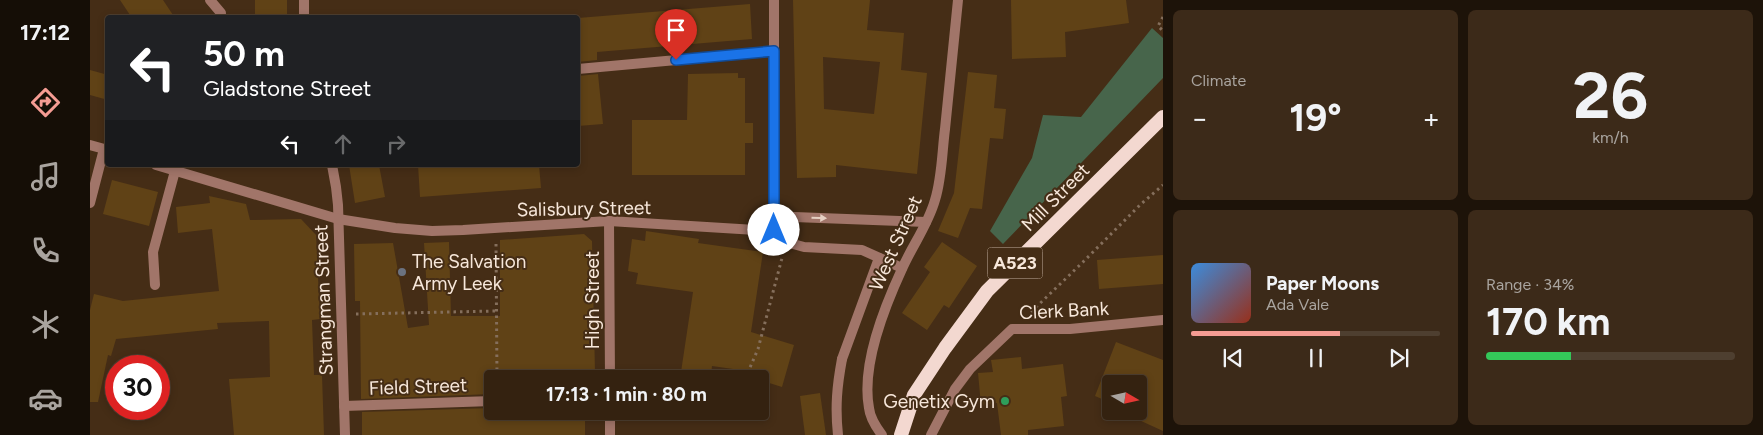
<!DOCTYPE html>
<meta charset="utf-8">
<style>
body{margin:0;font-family:Figtree,sans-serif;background:#3c2a19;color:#f1f3f6;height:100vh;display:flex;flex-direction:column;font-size:19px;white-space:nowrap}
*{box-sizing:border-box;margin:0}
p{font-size:16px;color:#a9a49f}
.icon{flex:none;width:28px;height:28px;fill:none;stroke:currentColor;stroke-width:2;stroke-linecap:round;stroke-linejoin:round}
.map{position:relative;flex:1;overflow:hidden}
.panel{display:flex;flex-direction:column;gap:10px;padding:10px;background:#1d1309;width:600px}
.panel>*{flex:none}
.guide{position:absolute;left:15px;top:15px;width:475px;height:152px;border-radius:5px;box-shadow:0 2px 8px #0003,0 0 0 1px #4e3f30;background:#202124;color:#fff;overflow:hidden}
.needle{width:32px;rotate:99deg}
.fabs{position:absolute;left:1012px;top:375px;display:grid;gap:10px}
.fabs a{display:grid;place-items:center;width:45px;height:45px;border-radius:5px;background:#342210;box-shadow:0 2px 8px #0003,0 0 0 1px #4e3f30;font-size:25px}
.speed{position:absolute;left:15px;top:355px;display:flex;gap:10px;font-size:25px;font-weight:700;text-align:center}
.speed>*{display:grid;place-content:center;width:65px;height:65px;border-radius:50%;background:#342210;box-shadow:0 2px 8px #0003,0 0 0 1px #4e3f30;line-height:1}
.speed .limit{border:8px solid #d22;background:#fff;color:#111}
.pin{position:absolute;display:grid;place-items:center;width:42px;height:42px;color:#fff;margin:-51px -21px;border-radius:50% 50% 50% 0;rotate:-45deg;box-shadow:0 0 5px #0007}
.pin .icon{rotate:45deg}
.me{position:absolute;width:55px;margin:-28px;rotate:0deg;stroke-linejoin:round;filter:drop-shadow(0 0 4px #0008)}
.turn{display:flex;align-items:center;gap:18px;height:105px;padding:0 15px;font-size:22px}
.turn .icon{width:65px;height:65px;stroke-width:2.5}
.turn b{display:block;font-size:35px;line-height:42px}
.lanes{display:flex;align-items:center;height:48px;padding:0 15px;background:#0003;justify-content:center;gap:25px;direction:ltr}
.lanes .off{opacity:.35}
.big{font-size:38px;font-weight:700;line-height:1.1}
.panel .card{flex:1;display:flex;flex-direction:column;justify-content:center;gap:8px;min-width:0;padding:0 18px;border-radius:8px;background:#3c2a19}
.panel .dial{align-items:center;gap:0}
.dial b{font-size:65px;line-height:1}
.song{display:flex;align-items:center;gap:15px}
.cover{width:60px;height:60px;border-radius:8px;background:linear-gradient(135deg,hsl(210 70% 55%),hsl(10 70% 35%))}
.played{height:5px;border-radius:2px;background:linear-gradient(90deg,#f59c93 60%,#4e3f30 60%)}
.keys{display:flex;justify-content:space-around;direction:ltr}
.heat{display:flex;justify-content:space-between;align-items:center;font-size:28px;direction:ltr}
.charge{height:8px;border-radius:4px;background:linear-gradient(90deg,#34c759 34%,#4e3f30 0)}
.panel .tiles{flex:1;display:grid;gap:10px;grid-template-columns:repeat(2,1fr)}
.trip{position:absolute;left:394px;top:370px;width:285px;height:50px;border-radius:5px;background:#342210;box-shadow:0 2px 8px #0003,0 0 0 1px #4e3f30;font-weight:700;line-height:50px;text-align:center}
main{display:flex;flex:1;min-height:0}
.dock{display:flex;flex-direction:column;width:90px;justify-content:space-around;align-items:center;background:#150e06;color:#a9a49f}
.dock .icon{width:35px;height:35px}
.dock .selected{color:#f59c93}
.dock b{font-size:22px;color:#f1f3f6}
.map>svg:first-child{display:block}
.green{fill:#47654b}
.building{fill:#604216;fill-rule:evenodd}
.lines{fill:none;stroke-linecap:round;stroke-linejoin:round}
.path{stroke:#856f5c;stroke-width:3;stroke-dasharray:2.5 4;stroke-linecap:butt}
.service{stroke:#a17569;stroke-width:10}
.pedestrian{stroke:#a17569;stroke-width:10}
.minor{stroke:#a17569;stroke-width:10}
.tertiary{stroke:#a17569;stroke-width:10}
.trunk{stroke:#f3d8d0;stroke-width:14}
.oneway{fill:#e6d0c3}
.route-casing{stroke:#114b97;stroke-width:12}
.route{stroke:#1a73e8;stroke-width:9}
.worship-dot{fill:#6b7280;stroke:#452d16;stroke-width:2}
.leisure-dot{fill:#2e9e5b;stroke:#452d16;stroke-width:2}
.labels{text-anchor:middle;stroke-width:4;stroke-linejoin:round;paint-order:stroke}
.shield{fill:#452d16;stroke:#c2af9f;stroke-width:1}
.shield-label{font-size:18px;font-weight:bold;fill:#f7e7da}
.street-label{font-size:19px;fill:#f7e7da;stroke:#452d16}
.poi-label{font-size:19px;fill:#f7e7da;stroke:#452d16;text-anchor:start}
</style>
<main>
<nav class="dock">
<b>17:12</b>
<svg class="icon selected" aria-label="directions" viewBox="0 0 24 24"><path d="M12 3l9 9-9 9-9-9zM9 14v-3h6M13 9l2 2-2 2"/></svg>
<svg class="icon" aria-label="music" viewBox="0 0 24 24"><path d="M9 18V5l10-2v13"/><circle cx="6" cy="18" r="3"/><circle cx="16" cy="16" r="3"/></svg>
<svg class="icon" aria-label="phone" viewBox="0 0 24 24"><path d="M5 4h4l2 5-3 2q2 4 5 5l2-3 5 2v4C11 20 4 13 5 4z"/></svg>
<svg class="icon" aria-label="climate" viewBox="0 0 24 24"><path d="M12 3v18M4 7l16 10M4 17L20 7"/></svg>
<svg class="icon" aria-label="car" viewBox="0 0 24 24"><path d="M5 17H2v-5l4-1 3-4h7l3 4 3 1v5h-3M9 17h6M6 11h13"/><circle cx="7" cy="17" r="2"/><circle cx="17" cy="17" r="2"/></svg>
</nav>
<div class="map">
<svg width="1073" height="435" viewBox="0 0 1073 435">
<rect width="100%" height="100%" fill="#452d16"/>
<polygon class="green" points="1062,28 1073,38 1073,78 913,244 900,231 942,158 953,115 991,117"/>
<g class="building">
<polygon points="30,0 73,0 85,18 42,18"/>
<rect x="165" y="0" width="32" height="18"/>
<path d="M703,0H780L777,30L814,33L811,70L837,73L827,174L746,165V177L707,178ZM733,57L790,62L784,114L734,109Z"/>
<polygon points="921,0 1036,0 1039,23 975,32 976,57 922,59"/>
<polygon points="660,4 662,39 507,52 507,60 488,62 488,18"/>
<polygon points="0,70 18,75 18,100 0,95"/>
<polygon points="878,72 907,75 904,108 916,109 913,139 900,138 892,209 880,208 868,238 848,231 864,193"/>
<polygon points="648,73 648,78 655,78 655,123 663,123 663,143 655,143 655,175 542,175 542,120 597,120 598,74"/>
<polygon points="508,74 513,124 488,126 488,76"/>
<polygon points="259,165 289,165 295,197 265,203"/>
<polygon points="328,165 345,165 345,167 373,165 449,165 451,188 330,197"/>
<polygon points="22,180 68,192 59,226 13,214"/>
<polygon points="119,196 156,204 160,220 211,219 226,235 230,319 222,320 224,375 232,375 234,435 144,435 139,379 180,377 179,321 127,323 128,329 26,339 21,356 18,355 8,402 0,402 0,310 4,294 33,301 129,291 122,229 88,233 86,207 120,203"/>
<polygon points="556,231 609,239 608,243 673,252 661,332 704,345 692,387 670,380 671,373 622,366 621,376 591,372 603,292 546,284 548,273 538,271 542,239 555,241"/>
<polygon points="494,234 502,241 505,372 498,379 402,379 402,394 271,399 270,301 265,301 264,244 303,243 318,328 339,325 334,243 359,242 361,316 410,316 410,240"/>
<polygon points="852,242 887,266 859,308 854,305 837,330 812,313 840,272 834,267"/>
<polygon points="1073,255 1073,284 1009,289 1007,260"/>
<polygon points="1026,342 1073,360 1073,431 1049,420 1049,413 1044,411 1049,411 1049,384 1021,384 1021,403 1005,396"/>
<polygon points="931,357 932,369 973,364 977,396 971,397 974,426 938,430 938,435 911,435 907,403 891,405 888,373 903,372 901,360"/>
<polygon points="730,393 736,435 715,435 710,396"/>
<polygon points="402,408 402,411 495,411 495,435 272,435 272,412"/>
</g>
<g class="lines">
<g class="path">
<polyline points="1073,17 1068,26 1073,31"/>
<polyline points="406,244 407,379"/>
<polyline points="941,312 993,262 1051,204 1073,185"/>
<polyline points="266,314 407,311"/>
<polyline points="655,379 668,349 692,258"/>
</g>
<polyline class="service" points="120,0 131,13"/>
<polyline class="pedestrian" points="752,359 789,258"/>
<g class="minor">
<polyline points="684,0 684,231"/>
<polyline points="214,18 214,0"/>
<polyline points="488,69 684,51"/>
<polyline points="242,165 246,187 248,205 255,435"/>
<polyline points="0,203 14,149"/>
<polyline points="65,285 63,252 85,171"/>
<polyline points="254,406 402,401"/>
<path d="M748,435C745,407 747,386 752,359"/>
<polyline points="841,435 865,389 880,369 922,329 980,329 1073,320"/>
</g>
<g class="tertiary">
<polyline points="0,145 18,150"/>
<polyline points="66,165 248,219 305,228 342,231 373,230 519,221 684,231 704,217 836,222"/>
<polyline points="519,221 520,379"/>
<polyline points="684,231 696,242 714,247 772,250 812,268"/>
<polyline points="520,411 520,435"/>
<path d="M792,435C786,427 780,418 779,408C771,365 794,308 812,269C822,246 838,225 845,200C852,178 852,152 855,129C859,86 864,43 868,0"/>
</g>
<polyline class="trunk" points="811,435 824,395 855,348 897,291 1073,117"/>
</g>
<defs><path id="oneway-solid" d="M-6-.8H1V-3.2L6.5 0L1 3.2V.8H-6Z" transform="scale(1.25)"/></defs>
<use class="oneway" href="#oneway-solid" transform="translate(729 218) rotate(2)"/>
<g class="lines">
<defs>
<polyline id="route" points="586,60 684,51 684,230"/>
</defs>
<use href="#route" class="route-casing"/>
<use href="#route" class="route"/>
</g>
<circle class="worship-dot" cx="312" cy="272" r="5"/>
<circle class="leisure-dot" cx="915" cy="401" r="5"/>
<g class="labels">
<rect class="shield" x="897.5" y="247.5" width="55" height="31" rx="4"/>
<g class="shield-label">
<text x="925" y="269">A523</text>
</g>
<g class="street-label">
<text transform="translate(965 197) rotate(-45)" y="7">Mill Street</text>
<text transform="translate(494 208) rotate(-1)" y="7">Salisbury Street</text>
<text transform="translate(805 243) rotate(-66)" y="7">West Street</text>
<text transform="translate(233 300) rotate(-92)" y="7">Strangman Street</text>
<text transform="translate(502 300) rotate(-90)" y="7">High Street</text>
<text transform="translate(974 310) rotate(-3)" y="7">Clerk Bank</text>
<text transform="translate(328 386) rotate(-2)" y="7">Field Street</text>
</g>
<g class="poi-label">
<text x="322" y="268">The Salvation<tspan x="322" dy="22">Army Leek</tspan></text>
<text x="905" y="408" text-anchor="end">Genetix Gym</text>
</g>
</g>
</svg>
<div class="fabs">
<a><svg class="needle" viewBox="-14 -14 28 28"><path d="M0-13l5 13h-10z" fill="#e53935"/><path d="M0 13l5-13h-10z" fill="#a9a49f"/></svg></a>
</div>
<div class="speed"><div class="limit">30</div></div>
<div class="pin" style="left:586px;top:60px;background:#d93025"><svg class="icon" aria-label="arrive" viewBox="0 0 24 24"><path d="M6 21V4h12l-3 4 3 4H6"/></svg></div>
<svg class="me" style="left:684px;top:230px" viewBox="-20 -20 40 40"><circle r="19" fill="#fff"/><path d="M0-13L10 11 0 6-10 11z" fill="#1a73e8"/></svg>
<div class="trip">17:13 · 1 min · 80 m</div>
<div class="guide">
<div class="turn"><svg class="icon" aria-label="left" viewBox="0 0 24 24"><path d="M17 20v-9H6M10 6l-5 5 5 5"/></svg><div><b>50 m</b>Gladstone Street</div></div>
<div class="lanes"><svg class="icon" aria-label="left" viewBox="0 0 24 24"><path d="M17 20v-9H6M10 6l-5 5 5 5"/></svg><svg class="icon off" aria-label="ahead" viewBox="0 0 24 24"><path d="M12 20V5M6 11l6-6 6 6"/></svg><svg class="icon off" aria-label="right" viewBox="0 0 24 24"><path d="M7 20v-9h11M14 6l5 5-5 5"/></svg></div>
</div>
</div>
<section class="panel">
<div class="tiles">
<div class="card"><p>Climate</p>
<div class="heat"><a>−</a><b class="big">19°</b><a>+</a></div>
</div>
<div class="card dial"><b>26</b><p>km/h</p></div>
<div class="card">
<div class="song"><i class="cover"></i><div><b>Paper Moons</b><p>Ada Vale</p></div></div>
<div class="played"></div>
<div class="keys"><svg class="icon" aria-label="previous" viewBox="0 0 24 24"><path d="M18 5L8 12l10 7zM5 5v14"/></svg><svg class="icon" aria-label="pause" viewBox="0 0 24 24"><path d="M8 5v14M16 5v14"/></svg><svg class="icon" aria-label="next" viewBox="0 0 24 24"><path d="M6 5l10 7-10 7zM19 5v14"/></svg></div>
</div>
<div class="card"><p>Range · 34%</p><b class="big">170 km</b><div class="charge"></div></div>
</div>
</section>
</main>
